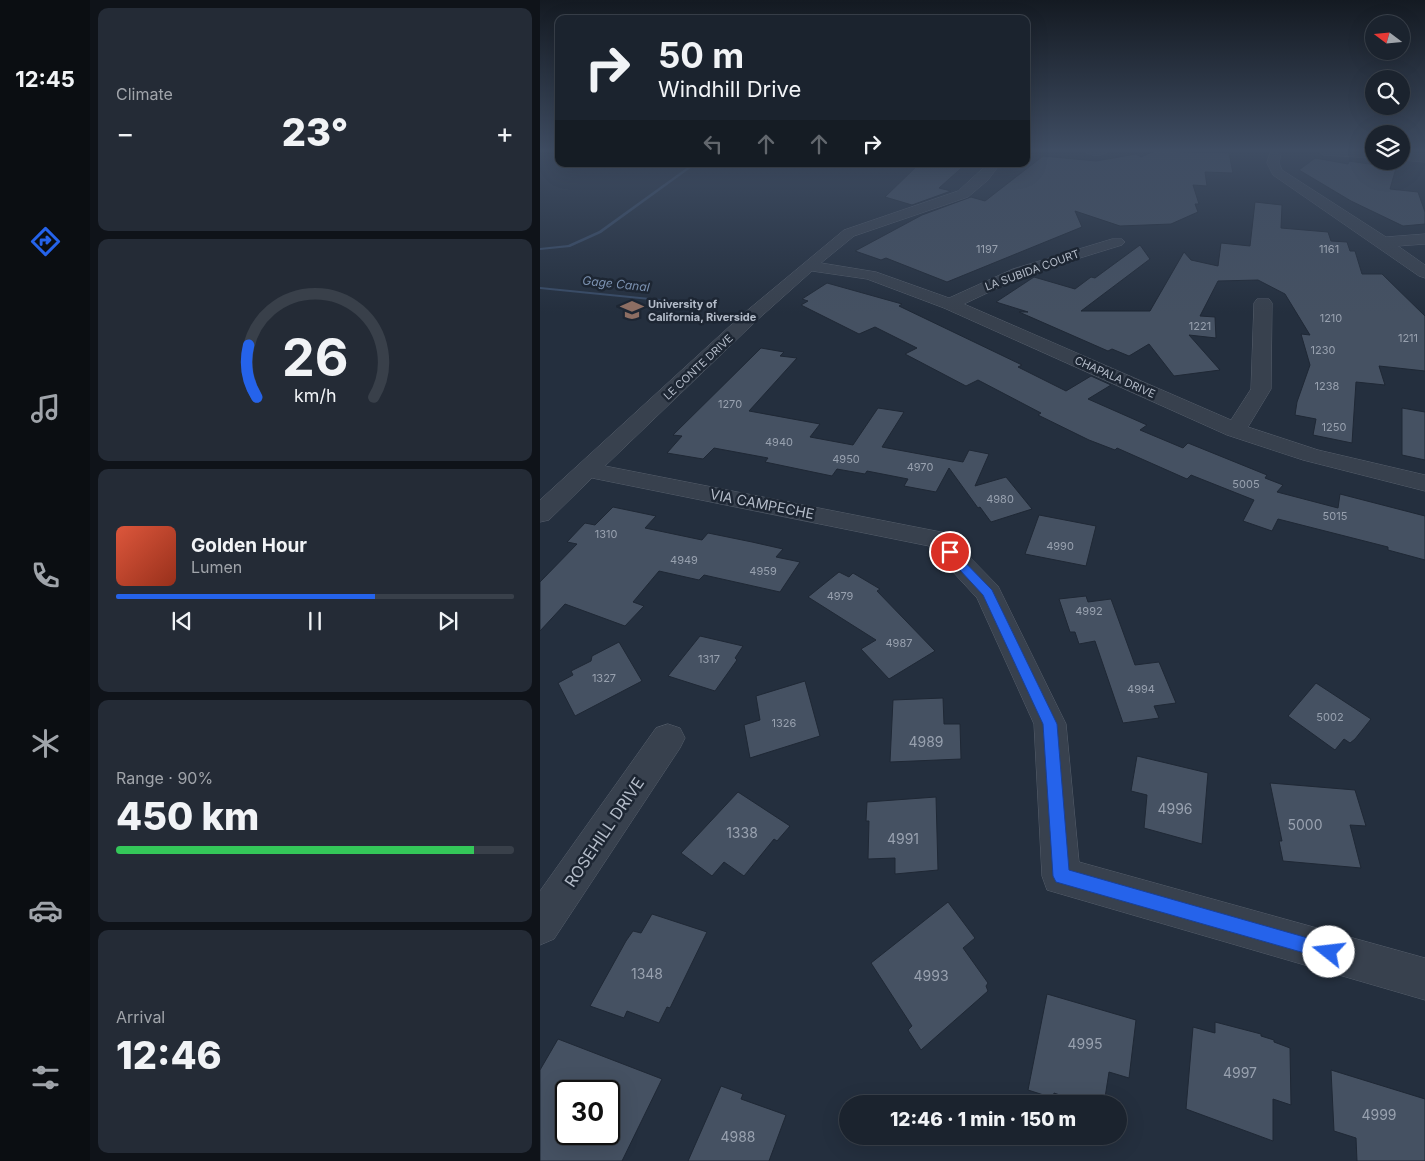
<!DOCTYPE html>
<meta charset="utf-8">
<style>
body{margin:0;font-family:Inter,sans-serif;background:#242b36;color:#f1f3f6;height:100vh;display:flex;flex-direction:column;font-size:19px;white-space:nowrap}
*{box-sizing:border-box;margin:0}
p{font-size:16px;color:#a0a4aa}
.icon{flex:none;width:28px;height:28px;fill:none;stroke:currentColor;stroke-width:2;stroke-linecap:round;stroke-linejoin:round}
.map{position:relative;flex:1;overflow:hidden}
.side{display:flex;flex-direction:column;gap:8px;padding:8px;background:#0f1319;width:450px}
.side>*{flex:none}
.top-card{position:absolute;left:15px;top:15px;width:475px;height:152px;border-radius:10px;box-shadow:0 5px 20px #0002,0 0 0 1px #39404a;background:#1b232e;color:#f1f3f6;overflow:hidden}
.needle{width:32px;rotate:286deg}
.controls{position:absolute;left:825px;top:15px;display:grid;gap:10px}
.controls a{display:grid;place-items:center;width:45px;height:45px;border-radius:50%;background:#1b232e;box-shadow:0 5px 20px #0002,0 0 0 1px #39404a;font-size:25px}
.speed{position:absolute;left:15px;top:1080px;display:flex;gap:10px;font-size:25px;font-weight:700;text-align:center}
.speed>*{display:grid;place-content:center;width:65px;height:65px;border-radius:50%;background:#1b232e;box-shadow:0 5px 20px #0002,0 0 0 1px #39404a;line-height:1}
.speed .limit{border:2px solid #111;border-radius:8px;background:#fff;color:#111}
.pin{position:absolute;display:grid;place-items:center;width:42px;height:42px;color:#fff;margin:-21px;border:2px solid #fff;border-radius:50%;box-shadow:0 1px 5px #0007}
.me{position:absolute;width:55px;margin:-28px;rotate:286deg;stroke-linejoin:round;filter:drop-shadow(0 0 4px #0008)}
.turn{display:flex;align-items:center;gap:18px;height:105px;padding:0 20px;font-size:22px}
.turn .icon{width:65px;height:65px;stroke-width:2.5}
.turn b{display:block;font-size:35px;line-height:42px}
.lanes{display:flex;align-items:center;height:48px;padding:0 20px;background:#0003;justify-content:center;gap:25px;direction:ltr}
.lanes .off{opacity:.35}
.big{font-size:38px;font-weight:800;line-height:1.1}
.side .widget{flex:1;display:flex;flex-direction:column;justify-content:center;gap:8px;min-width:0;padding:0 18px;border-radius:10px;background:#242b36}
.side .dial{align-items:center;gap:0}
.dial svg{height:130px;overflow:visible;fill:none;stroke:#39404a;stroke-width:7;stroke-linecap:round;text-anchor:middle}
.dial text{fill:#f1f3f6;stroke:none}
.song{display:flex;align-items:center;gap:15px}
.cover{width:60px;height:60px;border-radius:8px;background:linear-gradient(135deg,hsl(10 70% 55%),hsl(10 70% 35%))}
.played{height:5px;border-radius:2px;background:linear-gradient(90deg,#2563eb 65%,#39404a 65%)}
.keys{display:flex;justify-content:space-around;direction:ltr}
.heat{display:flex;justify-content:space-between;align-items:center;font-size:28px;direction:ltr}
.charge{height:8px;border-radius:4px;background:linear-gradient(90deg,#34c759 90%,#39404a 0)}
.trip{position:absolute;left:299px;top:1095px;width:288px;height:50px;border-radius:25px;background:#1b232e;box-shadow:0 5px 20px #0002,0 0 0 1px #39404a;font-weight:800;line-height:50px;text-align:center}
main{display:flex;flex:1;min-height:0}
.tabs{display:flex;flex-direction:column;width:90px;justify-content:space-around;align-items:center;background:#0b0e12;color:#a0a4aa}
.tabs .icon{width:35px;height:35px}
.tabs .current{color:#2563eb}
.tabs b{font-size:22px;color:#f1f3f6}
.map>svg:first-child{display:block}
.lines{fill:none;stroke-linecap:round;stroke-linejoin:round}
.stream{fill:#394c67;fill-rule:evenodd}
.building{fill:#455162;stroke:#1f2835;fill-rule:evenodd}
.minor-casing{stroke:#565f6c;stroke-width:1}
.minor{fill:#38414e;fill-rule:evenodd}
.route{fill:#2563eb;stroke:#184099}
.labels{text-anchor:middle;stroke-width:5;stroke-linejoin:round;paint-order:stroke}
.number-label{font-size:11px;fill:#98a1af}
.far-street-label{font-size:11px;fill:#b4bcc9;stroke:#1d2633}
.far-poi-label{font-size:11px;font-weight:bold;fill:#b4bcc9;stroke:#1d2633;text-anchor:start}
.far-water-label{font-size:12px;font-style:italic;fill:#7c92b1;stroke:#1d2633}
.street-label{font-size:14px;fill:#b4bcc9;stroke:#1d2633}
.near-number-label{font-size:14px;fill:#98a1af}
.near-street-label{font-size:16px;fill:#b4bcc9;stroke:#1d2633}
</style>
<main>
<nav class="tabs">
<b>12:45</b>
<svg class="icon current" aria-label="directions" viewBox="0 0 24 24"><path d="M12 3l9 9-9 9-9-9zM9 14v-3h6M13 9l2 2-2 2"/></svg>
<svg class="icon" aria-label="music" viewBox="0 0 24 24"><path d="M9 18V5l10-2v13"/><circle cx="6" cy="18" r="3"/><circle cx="16" cy="16" r="3"/></svg>
<svg class="icon" aria-label="phone" viewBox="0 0 24 24"><path d="M5 4h4l2 5-3 2q2 4 5 5l2-3 5 2v4C11 20 4 13 5 4z"/></svg>
<svg class="icon" aria-label="climate" viewBox="0 0 24 24"><path d="M12 3v18M4 7l16 10M4 17L20 7"/></svg>
<svg class="icon" aria-label="car" viewBox="0 0 24 24"><path d="M5 17H2v-5l4-1 3-4h7l3 4 3 1v5h-3M9 17h6M6 11h13"/><circle cx="7" cy="17" r="2"/><circle cx="17" cy="17" r="2"/></svg>
<svg class="icon" aria-label="filters" viewBox="0 0 24 24"><path d="M4 7h16M4 17h16"/><circle cx="9" cy="7" r="2"/><circle cx="15" cy="17" r="2"/></svg>
</nav>
<section class="side">
<div class="widget"><p>Climate</p>
<div class="heat"><a>−</a><b class="big">23°</b><a>+</a></div>
</div>
<div class="widget dial"><svg viewBox="0 0 100 80">
<path d="M14 69A42 42 0 1 1 86 69"/>
<path d="M14 69A42 42 0 0 1 9 37" stroke="#2563eb"/>
<text x="50" y="56" font-size="32" font-weight="700">26</text>
<text x="50" y="72" font-size="11">km/h</text>
</svg></div>
<div class="widget">
<div class="song"><i class="cover"></i><div><b>Golden Hour</b><p>Lumen</p></div></div>
<div class="played"></div>
<div class="keys"><svg class="icon" aria-label="previous" viewBox="0 0 24 24"><path d="M18 5L8 12l10 7zM5 5v14"/></svg><svg class="icon" aria-label="pause" viewBox="0 0 24 24"><path d="M8 5v14M16 5v14"/></svg><svg class="icon" aria-label="next" viewBox="0 0 24 24"><path d="M6 5l10 7-10 7zM19 5v14"/></svg></div>
</div>
<div class="widget"><p>Range · 90%</p><b class="big">450 km</b><div class="charge"></div></div>
<div class="widget"><p>Arrival</p><b class="big">12:46</b></div>
</section>
<div class="map">
<svg width="885" height="1161" viewBox="0 0 885 1161">
<rect width="100%" height="100%" fill="#242f3e"/>
<g class="lines">
<g class="stream">
<polygon points="152,164 156,164 61,233 30,247 0,250 0,248 28,245 59,231"/>
<polygon points="0,287 150,302 152,303 150,304 0,289"/>
</g>
</g>
<g class="building">
<polygon points="614,151 689,153 693,173 665,172 667,186 653,185 659,204 655,204 658,212 631,224 580,226 535,211 542,227 407,282 346,258 341,260 315,251 382,215 431,197 445,201 503,156 556,161 596,154 601,157"/>
<polygon points="775,158 808,164 809,161 856,168 850,189 878,192 885,212 885,224 863,226 811,201 759,170"/>
<polygon points="379,164 426,164 399,188 411,191 372,205 345,197"/>
<polygon points="715,202 742,205 741,228 788,232 791,241 807,242 810,251 815,251 822,274 842,274 885,316 885,371 839,366 845,385 816,382 812,443 773,435 776,419 755,415 757,402 770,365 761,334 770,335 745,294 718,280 678,281 660,316 675,317 676,338 649,335 680,370 634,376 609,344 589,356 572,349 568,351 479,312 488,312 456,302 494,277 535,289 551,277 555,278 600,245 610,259 541,311 610,311 644,252 651,260 678,266 681,243 710,246"/>
<polygon points="287,283 362,304 359,306 482,365 478,367 526,391 551,376 571,385 548,399 607,425 600,430 643,448 648,443 727,475 725,478 743,485 737,492 798,508 800,494 885,516 885,560 848,550 848,547 738,519 732,531 703,521 714,500 651,475 647,479 577,448 575,450 549,440 498,415 501,413 438,380 426,386 365,354 377,348 335,327 319,334 261,305 268,301 262,299"/>
<polygon points="221,348 244,352 240,356 257,358 209,411 280,424 270,437 313,445 338,408 364,412 342,447 423,462 429,450 449,454 435,486 466,477 492,509 451,522 440,507 438,508 409,468 396,492 364,486 368,479 327,471 325,474 297,469 292,476 225,462 228,458 174,448 163,459 127,453 142,436 133,435"/>
<polygon points="862,408 885,412 885,460 862,455"/>
<polygon points="73,507 116,516 105,528 162,540 168,533 212,542 243,549 236,557 260,562 240,592 164,575 159,580 119,571 93,602 104,606 85,626 25,604 0,631 0,582 37,544 27,542 45,523 55,525"/>
<polygon points="499,515 556,526 546,566 485,554"/>
<polygon points="299,572 309,577 313,573 340,589 337,591 395,651 349,679 321,649 336,640 268,597"/>
<polygon points="546,596 548,602 571,599 595,665 619,662 636,703 614,706 619,718 583,723 555,641 539,644 535,632 530,632 519,599"/>
<polygon points="160,636 203,646 195,658 197,660 175,691 128,676"/>
<polygon points="79,642 102,681 35,716 18,683 33,675 31,671 51,661 52,656"/>
<polygon points="265,681 280,736 210,758 204,725 220,720 216,696"/>
<polygon points="776,683 831,719 815,739 810,743 804,739 795,750 748,716"/>
<polygon points="403,698 404,724 420,724 421,759 350,762 353,700"/>
<polygon points="597,756 668,773 662,844 604,828 607,795 591,791"/>
<polygon points="730,783 815,790 826,826 810,825 821,868 743,861 739,841 742,841"/>
<polygon points="198,792 250,826 237,841 234,839 204,876 184,862 172,876 141,853"/>
<polygon points="396,797 398,870 355,874 355,858 328,859 329,821 326,821 327,802"/>
<polygon points="408,902 435,938 423,948 448,983 446,986 448,991 381,1050 368,1030 372,1026 331,963"/>
<polygon points="112,914 167,932 130,1008 127,1007 119,1023 87,1011 84,1018 50,1006 86,941 93,931 101,933"/>
<polygon points="507,994 596,1020 589,1078 569,1072 564,1104 546,1104 514,1093 513,1098 488,1090"/>
<polygon points="675,1022 721,1034 721,1036 734,1040 734,1042 750,1048 751,1105 733,1099 733,1141 646,1109 653,1027 675,1033"/>
<path d="M18,1039L122,1079L82,1161H0V1070ZM26,1091H69V1134H26Z"/>
<polygon points="791,1070 885,1099 885,1161 817,1161 816,1138 794,1131"/>
<polygon points="181,1086 203,1094 201,1099 246,1115 229,1161 148,1161"/>
</g>
<g class="lines">
<defs>
<g id="minor">
<path d="M545,151H568C563,157 550,157 545,151Z"/>
<polygon points="731,151 737,151 741,154 739,163 742,170 846,237 885,234 885,244 858,246 885,265 885,278 879,276 733,175 727,163"/>
<polygon points="778,151 834,151 834,158 784,155"/>
<polygon points="861,152 885,154 885,162 861,160"/>
<polygon points="448,164 460,164 448,180 428,197 314,236 281,263 336,272 409,298 473,269 572,239 582,239 585,242 582,245 485,275 424,304 691,420 711,389 714,303 717,299 729,299 732,303 731,389 708,427 778,450 885,475 885,491 763,460 687,435 404,308 327,279 272,271 215,322 65,466 406,533 458,586 526,724 539,862 885,958 885,1000 507,890 502,876 494,724 437,598 389,546 52,478 9,520 0,522 0,500 203,314 304,230 418,191"/>
<polygon points="128,724 140,728 145,738 140,748 14,939 0,945 0,891 116,728"/>
</g>
</defs>
<use href="#minor" class="minor-casing"/>
<use href="#minor" class="minor"/>
</g>
<linearGradient id="sky" x2="0" y2="1"><stop stop-color="#141a22"/><stop offset="0.48" stop-color="#3f4d63"/><stop offset="1" stop-color="#3f4d63" stop-opacity="0"/></linearGradient>
<rect width="885" height="313" fill="url(#sky)"/>
<polygon class="route" points="410,548 413,550 452,590 517,724 529,870 789,944 795,946 798,952 795,958 789,960 516,882 513,876 503,724 443,595 406,555 406,550"/>
<defs>
<symbol id="university-bare" viewBox="-9 -9 18 18"><path d="M0-5L7-2L0 1L-7-2ZM-4 1L0 2.5L4 1V4Q0 6-4 4Z" fill="#8d6e63" stroke="#1d2633" stroke-width="2.5" paint-order="stroke"/></symbol>
</defs>
<g fill-rule="evenodd">
<use href="#university-bare" x="76" y="294" width="32" height="32"/>
</g>
<g class="labels">
<g class="number-label">
<text x="447" y="253">1197</text>
<text x="789" y="253">1161</text>
<text x="791" y="322">1210</text>
<text x="660" y="330">1221</text>
<text x="868" y="342">1211</text>
<text x="783" y="354">1230</text>
<text x="787" y="390">1238</text>
<text x="190" y="408">1270</text>
<text x="794" y="431">1250</text>
<text x="239" y="446">4940</text>
<text x="306" y="463">4950</text>
<text x="380" y="471">4970</text>
<text x="706" y="488">5005</text>
<text x="460" y="503">4980</text>
<text x="795" y="520">5015</text>
<text x="66" y="538">1310</text>
<text x="520" y="550">4990</text>
<text x="144" y="564">4949</text>
<text x="223" y="575">4959</text>
<text x="300" y="600">4979</text>
<text x="549" y="615">4992</text>
<text x="359" y="647">4987</text>
<text x="169" y="663">1317</text>
<text x="64" y="682">1327</text>
<text x="601" y="693">4994</text>
<text x="790" y="721">5002</text>
<text x="244" y="727">1326</text>
</g>
<g class="far-street-label">
<text transform="translate(492 270) rotate(-20)" y="4">LA SUBIDA COURT</text>
<text transform="translate(158 367) rotate(-43)" y="4">LE CONTE DRIVE</text>
<text transform="translate(575 377) rotate(24)" y="4">CHAPALA DRIVE</text>
</g>
<g class="far-poi-label">
<text x="108" y="308">University of<tspan x="108" dy="13">California, Riverside</tspan></text>
</g>
<g class="far-water-label">
<text transform="translate(76 284) rotate(6)" y="4">Gage Canal</text>
</g>
<g class="street-label">
<text transform="translate(222 504) rotate(11)" y="5">VIA CAMPECHE</text>
</g>
<g class="near-number-label">
<text x="386" y="747">4989</text>
<text x="635" y="814">4996</text>
<text x="765" y="830">5000</text>
<text x="202" y="838">1338</text>
<text x="363" y="844">4991</text>
<text x="107" y="979">1348</text>
<text x="391" y="981">4993</text>
<text x="545" y="1049">4995</text>
<text x="700" y="1078">4997</text>
<text x="839" y="1120">4999</text>
<text x="198" y="1142">4988</text>
</g>
<g class="near-street-label">
<text transform="translate(64 832) rotate(-56)" y="6">ROSEHILL DRIVE</text>
</g>
</g>
</svg>
<div class="controls">
<a><svg class="needle" viewBox="-14 -14 28 28"><path d="M0-13l5 13h-10z" fill="#e53935"/><path d="M0 13l5-13h-10z" fill="#a0a4aa"/></svg></a>
<a><svg class="icon" aria-label="search" viewBox="0 0 24 24"><circle cx="10" cy="10" r="6"/><path d="M15 15l6 6"/></svg></a>
<a><svg class="icon" aria-label="layers" viewBox="0 0 24 24"><path d="M12 4l9 5-9 5-9-5zM3 14l9 5 9-5"/></svg></a>
</div>
<div class="speed"><div class="limit">30</div></div>
<div class="pin" style="left:410px;top:552px;background:#d93025"><svg class="icon" aria-label="arrive" viewBox="0 0 24 24"><path d="M6 21V4h12l-3 4 3 4H6"/></svg></div>
<svg class="me" style="left:789px;top:952px" viewBox="-20 -20 40 40"><circle r="19" fill="#fff"/><path d="M0-13L10 11 0 6-10 11z" fill="#2563eb"/></svg>
<div class="trip">12:46 · 1 min · 150 m</div>
<div class="top-card">
<div class="turn"><svg class="icon" aria-label="right" viewBox="0 0 24 24"><path d="M7 20v-9h11M14 6l5 5-5 5"/></svg><div><b>50 m</b>Windhill Drive</div></div>
<div class="lanes"><svg class="icon off" aria-label="left" viewBox="0 0 24 24"><path d="M17 20v-9H6M10 6l-5 5 5 5"/></svg><svg class="icon off" aria-label="ahead" viewBox="0 0 24 24"><path d="M12 20V5M6 11l6-6 6 6"/></svg><svg class="icon off" aria-label="ahead" viewBox="0 0 24 24"><path d="M12 20V5M6 11l6-6 6 6"/></svg><svg class="icon" aria-label="right" viewBox="0 0 24 24"><path d="M7 20v-9h11M14 6l5 5-5 5"/></svg></div>
</div>
</div>
</main>
